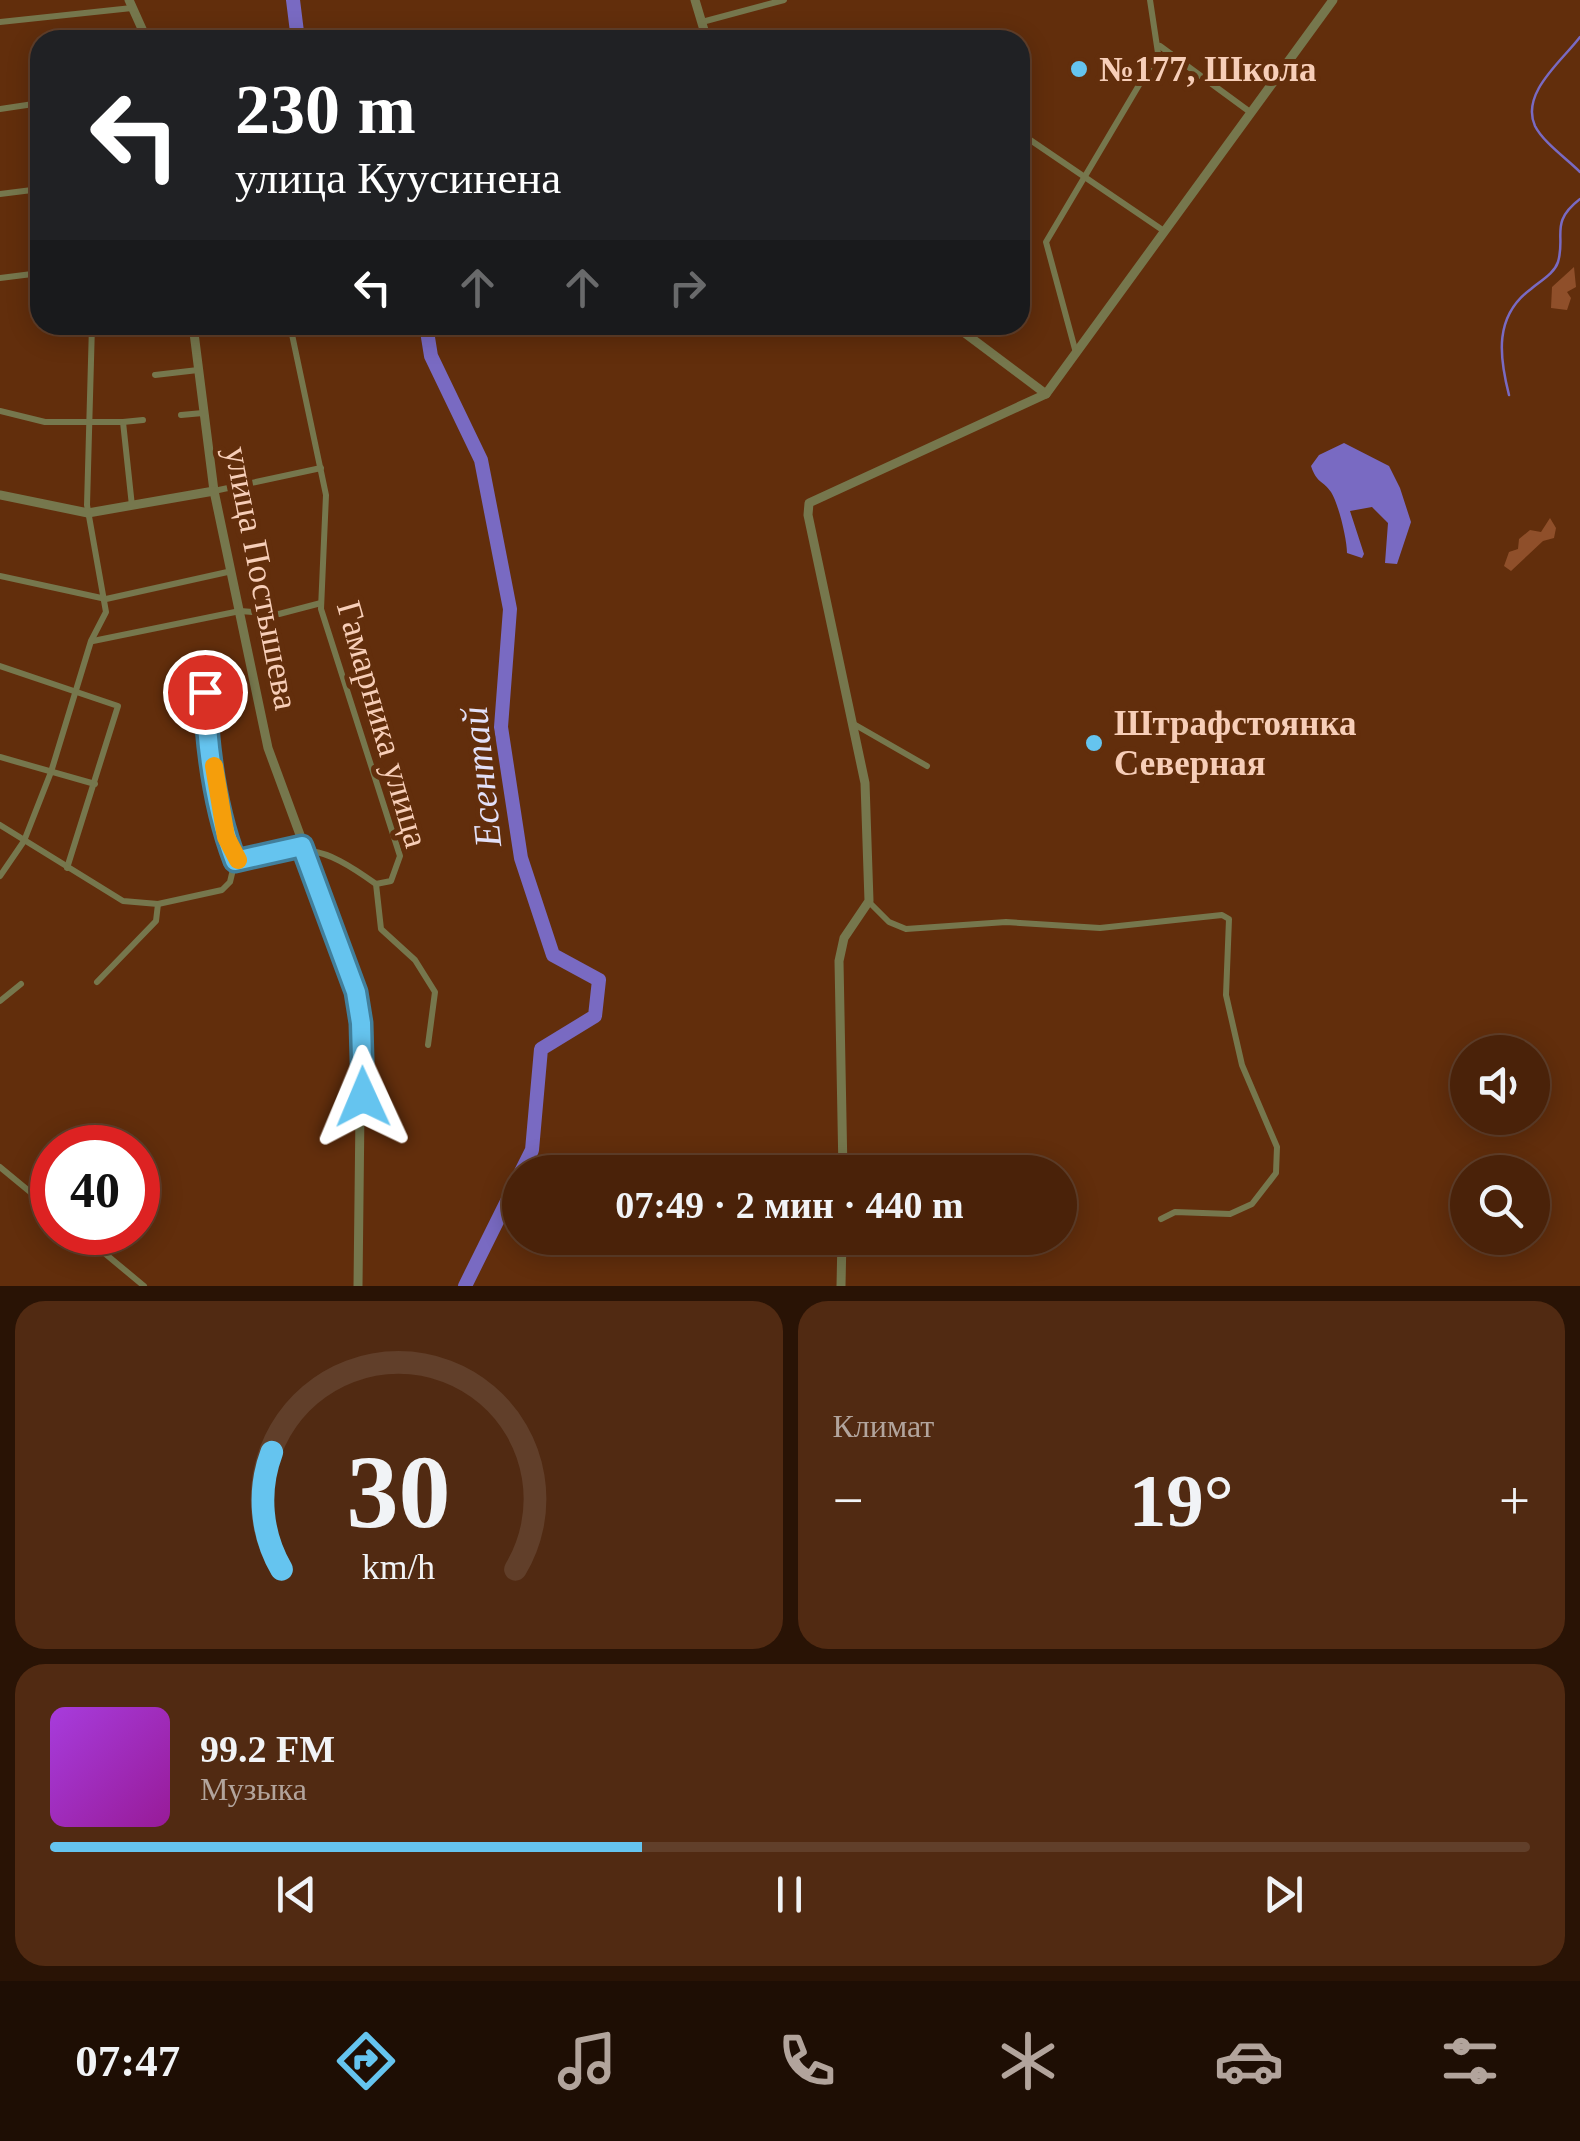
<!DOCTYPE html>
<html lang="ru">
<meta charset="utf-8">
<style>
body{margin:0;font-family:Georgia,serif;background:#512a12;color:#f1f3f6;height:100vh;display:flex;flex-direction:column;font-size:38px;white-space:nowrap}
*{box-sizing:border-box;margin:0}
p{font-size:32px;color:#b2a49c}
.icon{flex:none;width:55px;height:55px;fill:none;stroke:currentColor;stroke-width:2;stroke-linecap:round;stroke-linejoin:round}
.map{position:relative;height:1286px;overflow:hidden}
.drawer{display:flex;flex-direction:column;gap:15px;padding:15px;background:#291305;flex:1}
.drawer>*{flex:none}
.top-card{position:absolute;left:30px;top:30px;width:1000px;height:305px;border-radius:30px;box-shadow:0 5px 25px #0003,0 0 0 2px #613f2a;background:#202124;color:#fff;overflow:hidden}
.tools{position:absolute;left:1450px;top:1035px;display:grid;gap:20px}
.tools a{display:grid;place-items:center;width:100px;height:100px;border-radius:50%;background:#4a2209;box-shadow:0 5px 25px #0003,0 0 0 2px #613f2a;font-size:50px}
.speed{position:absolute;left:30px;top:1125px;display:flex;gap:20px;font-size:50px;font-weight:700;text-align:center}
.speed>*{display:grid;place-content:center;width:130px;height:130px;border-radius:50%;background:#4a2209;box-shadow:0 5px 25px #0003,0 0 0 2px #613f2a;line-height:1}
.speed .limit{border:15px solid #d22;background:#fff;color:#111}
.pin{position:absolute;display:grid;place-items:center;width:85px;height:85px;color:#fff;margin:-42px;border:5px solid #fff;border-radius:50%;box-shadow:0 2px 10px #0007}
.me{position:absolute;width:110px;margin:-55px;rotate:359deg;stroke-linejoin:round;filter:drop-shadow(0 0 8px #0008)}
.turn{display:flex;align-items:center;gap:35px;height:210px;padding:0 40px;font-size:45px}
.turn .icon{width:130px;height:130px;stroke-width:2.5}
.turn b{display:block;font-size:70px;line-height:85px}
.lanes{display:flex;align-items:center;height:95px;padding:0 40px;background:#0003;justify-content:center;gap:50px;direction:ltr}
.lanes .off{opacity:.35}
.big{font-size:75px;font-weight:800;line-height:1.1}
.drawer .card{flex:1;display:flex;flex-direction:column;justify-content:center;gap:15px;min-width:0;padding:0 35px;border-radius:30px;background:#512a12}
.drawer .dial{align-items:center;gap:0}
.dial svg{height:260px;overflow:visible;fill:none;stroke:#613f2a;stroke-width:7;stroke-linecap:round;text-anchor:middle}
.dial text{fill:#f1f3f6;stroke:none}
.song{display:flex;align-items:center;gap:30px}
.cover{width:120px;height:120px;border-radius:15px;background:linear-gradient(135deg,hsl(280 70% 55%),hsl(300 70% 35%))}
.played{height:10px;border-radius:5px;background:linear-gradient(90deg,#65c4ef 40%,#613f2a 40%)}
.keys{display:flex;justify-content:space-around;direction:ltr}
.heat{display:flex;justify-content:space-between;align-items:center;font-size:55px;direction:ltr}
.drawer .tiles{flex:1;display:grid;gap:15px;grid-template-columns:1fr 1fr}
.card:last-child{grid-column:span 2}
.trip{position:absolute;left:502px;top:1155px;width:575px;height:100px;border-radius:50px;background:#4a2209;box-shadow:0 5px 25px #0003,0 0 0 2px #613f2a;font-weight:800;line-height:100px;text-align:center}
.dock{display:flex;height:160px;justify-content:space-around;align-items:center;background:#1e0e04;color:#b2a49c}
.dock .icon{width:70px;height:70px}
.dock .active{color:#65c4ef}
.dock b{font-size:45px;color:#f1f3f6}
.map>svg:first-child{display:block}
.green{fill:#8f4f2a}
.water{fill:#796ac2}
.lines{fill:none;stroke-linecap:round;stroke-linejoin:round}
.stream{stroke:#796ac2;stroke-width:2.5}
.river{stroke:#796ac2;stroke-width:14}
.minor{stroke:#76774d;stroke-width:6}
.tertiary{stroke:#76774d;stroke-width:9}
.route-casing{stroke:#427f9b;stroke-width:25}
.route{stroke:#65c4ef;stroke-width:18}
.slow{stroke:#f59e0b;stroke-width:18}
.poi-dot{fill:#65c4ef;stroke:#622e0c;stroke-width:4}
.labels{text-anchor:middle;stroke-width:10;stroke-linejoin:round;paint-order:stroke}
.poi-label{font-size:35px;font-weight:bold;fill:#f7ceb8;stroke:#622e0c;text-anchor:start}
.street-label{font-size:35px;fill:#f7ceb8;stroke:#622e0c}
.water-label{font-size:38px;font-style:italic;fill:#e2e0f8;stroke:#622e0c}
</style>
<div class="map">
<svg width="1580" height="1286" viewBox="0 0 1580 1286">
<rect width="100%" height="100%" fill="#622e0c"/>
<g class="green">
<polygon points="1574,267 1576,287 1567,292 1571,298 1567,310 1551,308 1552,287"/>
<polygon points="1550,518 1556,528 1554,538 1543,541 1511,571 1504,566 1509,552 1518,549 1519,539 1530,530 1541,532"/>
</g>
<path class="water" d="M1344,443L1389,466L1400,488L1411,522L1397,564L1385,563L1388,523L1372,507L1350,511L1364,554L1362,558L1347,553C1347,540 1339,505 1331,492C1323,480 1317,484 1311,466L1319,455Z"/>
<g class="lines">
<g class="stream">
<path d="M1580,37C1563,60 1520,93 1535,126C1543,142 1567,159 1580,172"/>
<path d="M1509,395C1499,356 1494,316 1531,289C1540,281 1554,274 1558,262C1566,235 1549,223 1580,199"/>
</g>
<g class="river">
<polyline points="293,0 298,40"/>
<polyline points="426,325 431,356 481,460 510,609 501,727 521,858 553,955 599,980 595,1016 541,1049 532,1150 521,1172"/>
<polyline points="465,1286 520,1175"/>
</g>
<g class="minor">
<polyline points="0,22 132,8"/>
<polyline points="702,22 784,0"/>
<polyline points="1160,46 1250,112"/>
<polyline points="0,109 40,103"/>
<polyline points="1020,133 1164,231"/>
<polyline points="0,194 40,189"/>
<polyline points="0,278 40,273"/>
<polyline points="290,325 326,495 321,609 400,856 391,881 376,884 381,929 415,960 435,992 428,1045"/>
<polyline points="1076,353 1046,242 1158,53 1150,0"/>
<polyline points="155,375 198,370"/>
<polyline points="0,411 45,422 123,422 132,506"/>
<polyline points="181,415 203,413"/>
<polyline points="123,422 143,420"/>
<polyline points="214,491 321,468"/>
<polyline points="0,576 106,599 232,571"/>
<polyline points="93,641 240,611 279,614 321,603"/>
<polyline points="0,666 118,706 67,868"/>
<path d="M205,692C207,747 215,809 235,861"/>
<polyline points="852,723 927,766"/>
<polyline points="0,757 95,784"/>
<path d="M0,825L123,901L158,904L222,890L230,882L235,861C304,846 316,841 376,884"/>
<polyline points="0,876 24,841 51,772 91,641 106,612 87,505 92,325"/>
<polyline points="869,902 889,922 906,929 1006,922 1100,928 1222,915 1229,919 1226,995 1242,1065 1277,1147 1276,1173 1252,1204 1230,1214 1175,1212 1161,1219"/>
<polyline points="97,982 156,921 158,904"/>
<polyline points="0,1001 21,984"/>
<polyline points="0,1167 52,1210"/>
<polyline points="79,1232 144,1286"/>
</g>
<g class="tertiary">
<polyline points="129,0 147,40"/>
<polyline points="695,0 707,40"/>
<polyline points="193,325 214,491 268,748 348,965 361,1023 358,1286"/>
<polyline points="954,325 1046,394"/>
<polyline points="0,495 88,513 214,491"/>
<polyline points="843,1172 839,961 844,938 869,901 865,783 808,515 809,503 1046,394 1333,0"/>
<polyline points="841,1286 842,1238"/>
</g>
</g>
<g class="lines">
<defs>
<path id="route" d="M205,692C207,747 215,809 235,861L302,846L356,992L361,1023L363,1097"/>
</defs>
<use href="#route" class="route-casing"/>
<use href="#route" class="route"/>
<polyline class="slow" points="214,766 226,837 238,860"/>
</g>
<g class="poi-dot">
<circle cx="1079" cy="69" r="10"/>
<circle cx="1094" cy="743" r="10"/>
</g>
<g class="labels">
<g class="poi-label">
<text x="1099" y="81">№177, Школа</text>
<text x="1114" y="735">Штрафстоянка<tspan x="1114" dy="40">Северная</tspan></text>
</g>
<g class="street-label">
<text transform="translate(262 578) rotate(79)" y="12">улица Постышева</text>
<text transform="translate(383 724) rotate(74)" y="12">Гамарника улица</text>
</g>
<g class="water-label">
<text transform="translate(481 777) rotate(-96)" y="13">Есентай</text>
</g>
</g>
</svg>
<div class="tools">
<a><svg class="icon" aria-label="sound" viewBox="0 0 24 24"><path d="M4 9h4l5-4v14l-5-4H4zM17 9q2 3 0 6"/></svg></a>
<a><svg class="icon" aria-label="search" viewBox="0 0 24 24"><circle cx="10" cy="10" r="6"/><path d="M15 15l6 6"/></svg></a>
</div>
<div class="speed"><div class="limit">40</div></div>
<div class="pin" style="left:205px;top:692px;background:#d93025"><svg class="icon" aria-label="arrive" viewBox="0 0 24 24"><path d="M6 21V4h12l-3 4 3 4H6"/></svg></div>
<svg class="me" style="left:363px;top:1097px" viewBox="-20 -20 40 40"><path d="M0-17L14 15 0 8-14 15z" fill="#65c4ef" stroke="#fff" stroke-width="4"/></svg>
<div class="trip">07:49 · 2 мин · 440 m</div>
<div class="top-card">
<div class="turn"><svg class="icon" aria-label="left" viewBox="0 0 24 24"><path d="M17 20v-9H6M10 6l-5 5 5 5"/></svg><div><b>230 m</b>улица Куусинена</div></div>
<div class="lanes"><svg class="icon" aria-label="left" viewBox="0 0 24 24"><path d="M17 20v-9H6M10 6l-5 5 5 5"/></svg><svg class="icon off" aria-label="ahead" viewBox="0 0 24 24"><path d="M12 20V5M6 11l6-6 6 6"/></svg><svg class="icon off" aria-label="ahead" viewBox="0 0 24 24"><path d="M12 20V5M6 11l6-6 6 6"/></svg><svg class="icon off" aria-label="right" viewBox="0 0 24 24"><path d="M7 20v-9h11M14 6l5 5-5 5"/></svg></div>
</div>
</div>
<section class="drawer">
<div class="tiles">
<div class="card dial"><svg viewBox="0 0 100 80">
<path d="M14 69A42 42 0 1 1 86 69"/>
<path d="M14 69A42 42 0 0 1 11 33" stroke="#65c4ef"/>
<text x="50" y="56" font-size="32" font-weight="700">30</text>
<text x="50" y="72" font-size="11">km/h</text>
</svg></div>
<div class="card"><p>Климат</p>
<div class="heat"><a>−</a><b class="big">19°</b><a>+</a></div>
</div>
<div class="card">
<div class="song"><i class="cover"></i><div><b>99.2 FM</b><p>Музыка</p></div></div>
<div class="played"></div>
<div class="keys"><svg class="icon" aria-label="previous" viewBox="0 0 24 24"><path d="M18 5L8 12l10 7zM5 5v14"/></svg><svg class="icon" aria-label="pause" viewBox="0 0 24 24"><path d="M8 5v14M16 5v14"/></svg><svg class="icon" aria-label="next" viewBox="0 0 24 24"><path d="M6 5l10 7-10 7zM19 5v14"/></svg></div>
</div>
</div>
</section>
<nav class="dock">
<b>07:47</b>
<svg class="icon active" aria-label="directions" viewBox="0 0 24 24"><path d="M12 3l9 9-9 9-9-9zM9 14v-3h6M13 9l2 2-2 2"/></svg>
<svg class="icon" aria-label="music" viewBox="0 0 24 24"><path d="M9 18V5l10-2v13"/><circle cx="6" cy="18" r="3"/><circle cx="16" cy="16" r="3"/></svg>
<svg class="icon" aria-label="phone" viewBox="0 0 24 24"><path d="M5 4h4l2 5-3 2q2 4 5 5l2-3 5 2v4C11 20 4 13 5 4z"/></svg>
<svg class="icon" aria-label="climate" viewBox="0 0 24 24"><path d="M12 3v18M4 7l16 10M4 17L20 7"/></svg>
<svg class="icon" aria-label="car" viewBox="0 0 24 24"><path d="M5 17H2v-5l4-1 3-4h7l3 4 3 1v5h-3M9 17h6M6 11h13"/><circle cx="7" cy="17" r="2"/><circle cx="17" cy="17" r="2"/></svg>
<svg class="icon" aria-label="filters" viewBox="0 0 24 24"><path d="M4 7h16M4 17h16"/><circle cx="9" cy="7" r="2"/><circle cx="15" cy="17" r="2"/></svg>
</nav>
